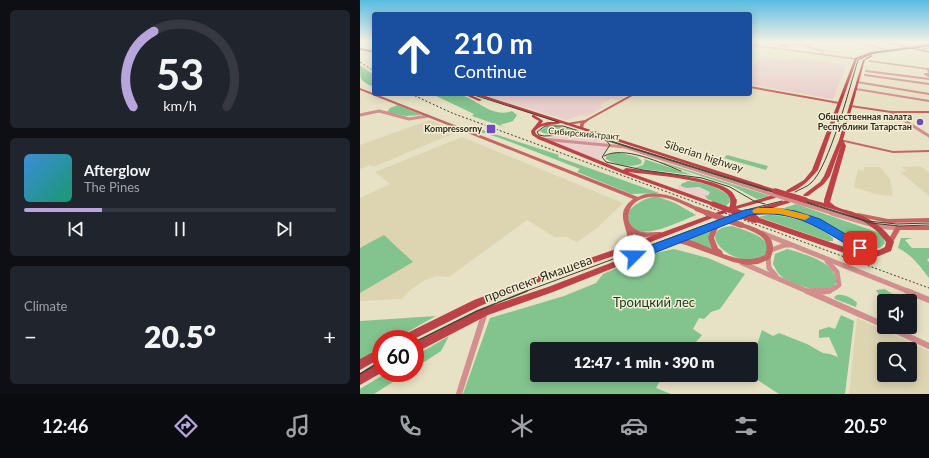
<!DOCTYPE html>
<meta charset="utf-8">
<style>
body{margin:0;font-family:Lato,sans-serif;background:#20242c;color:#f1f3f6;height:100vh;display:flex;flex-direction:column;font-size:15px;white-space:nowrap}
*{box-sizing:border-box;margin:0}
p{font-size:13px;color:#9ea1a6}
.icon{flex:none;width:22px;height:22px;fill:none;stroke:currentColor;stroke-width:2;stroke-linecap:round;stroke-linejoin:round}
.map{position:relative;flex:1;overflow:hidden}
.details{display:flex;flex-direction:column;gap:10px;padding:10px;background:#0d0f14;width:360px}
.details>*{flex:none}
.guide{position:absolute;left:12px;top:12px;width:380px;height:84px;border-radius:4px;box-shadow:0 2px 10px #0003;background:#1a4fa0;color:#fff;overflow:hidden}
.controls{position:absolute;left:517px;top:294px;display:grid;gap:8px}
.controls a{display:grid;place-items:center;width:40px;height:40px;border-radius:4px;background:#171b24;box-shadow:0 2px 10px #0003;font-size:20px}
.speed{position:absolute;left:12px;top:330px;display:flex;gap:8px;font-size:20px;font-weight:700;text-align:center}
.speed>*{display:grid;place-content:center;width:52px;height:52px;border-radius:50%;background:#171b24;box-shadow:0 2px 10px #0003;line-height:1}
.speed .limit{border:6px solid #d22;background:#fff;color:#111}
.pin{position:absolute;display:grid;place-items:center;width:34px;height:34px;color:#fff;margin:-17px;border-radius:8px;box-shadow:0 2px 6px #0006}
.me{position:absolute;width:44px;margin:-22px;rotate:68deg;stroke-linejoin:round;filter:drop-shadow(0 0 3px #0008)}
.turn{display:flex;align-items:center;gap:14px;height:84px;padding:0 16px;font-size:18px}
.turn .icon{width:52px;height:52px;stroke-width:2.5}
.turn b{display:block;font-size:28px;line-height:34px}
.big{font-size:30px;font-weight:800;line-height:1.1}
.details .card{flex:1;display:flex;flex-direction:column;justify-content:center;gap:6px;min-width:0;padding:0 14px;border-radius:6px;background:#20242c}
.details .dial{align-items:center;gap:0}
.dial svg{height:104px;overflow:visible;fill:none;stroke:#363941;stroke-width:7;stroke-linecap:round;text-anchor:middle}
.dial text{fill:#f1f3f6;stroke:none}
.song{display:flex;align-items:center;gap:12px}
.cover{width:48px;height:48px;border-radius:6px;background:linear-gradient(135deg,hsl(210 70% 55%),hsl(160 70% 35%))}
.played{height:4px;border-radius:2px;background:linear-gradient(90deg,#b7a6de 25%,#363941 25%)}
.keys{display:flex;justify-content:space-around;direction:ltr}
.heat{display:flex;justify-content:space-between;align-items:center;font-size:22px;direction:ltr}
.trip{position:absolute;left:170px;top:342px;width:228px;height:40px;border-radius:4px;background:#171b24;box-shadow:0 2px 10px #0003;font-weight:800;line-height:40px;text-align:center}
.dock{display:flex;height:64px;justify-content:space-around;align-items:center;background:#090b0e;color:#9ea1a6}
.dock .icon{width:28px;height:28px}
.dock .active{color:#b7a6de}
.dock b{font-size:18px;color:#f1f3f6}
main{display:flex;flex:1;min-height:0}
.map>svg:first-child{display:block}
.commercial{fill:#eacfce}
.industrial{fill:#e9cfcb}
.built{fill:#ddd5b2;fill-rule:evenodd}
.green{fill:#83c48e}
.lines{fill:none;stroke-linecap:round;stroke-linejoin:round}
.street-far5{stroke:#d38f8e;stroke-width:1.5}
.street-far4{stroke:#d38f8e;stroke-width:2}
.street-far3{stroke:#d38f8e;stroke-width:3}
.street-far2{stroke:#d38f8e;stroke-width:3.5}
.street-far1{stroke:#d38f8e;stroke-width:5}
.street{stroke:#d38f8e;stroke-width:6}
.secondary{fill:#c76565;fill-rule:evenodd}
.primary{fill:#bc4248;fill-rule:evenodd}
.tram-far1{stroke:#444134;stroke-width:1}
.tram{stroke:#444134;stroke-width:1.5}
.rail{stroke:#444134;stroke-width:1;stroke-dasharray:2 2;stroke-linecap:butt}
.street-bridge{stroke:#d38f8e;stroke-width:3.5}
.secondary-bridge-far1{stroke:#c76565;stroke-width:5}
.secondary-bridge{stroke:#c76565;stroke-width:6}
.primary-bridge-far1{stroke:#bc4248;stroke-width:5.5}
.primary-bridge{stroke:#bc4248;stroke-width:8}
.route{fill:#1a73e8;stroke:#114b97}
.slow{fill:#f59e0b}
.poi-dot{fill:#7149c1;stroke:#f4eed2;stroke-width:1.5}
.labels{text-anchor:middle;stroke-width:3;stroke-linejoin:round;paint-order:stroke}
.far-poi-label{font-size:9px;font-weight:bold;fill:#2c291f;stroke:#f4eed2;text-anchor:end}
.far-street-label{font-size:9px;fill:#2c291f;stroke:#f4eed2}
.street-label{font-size:11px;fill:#2c291f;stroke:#f4eed2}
.near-street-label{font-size:13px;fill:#2c291f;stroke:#f4eed2}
.near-park-label{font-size:13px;fill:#183a20;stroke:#f4eed2}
</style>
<main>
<section class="details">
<div class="card dial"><svg viewBox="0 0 100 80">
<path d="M14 69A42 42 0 1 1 86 69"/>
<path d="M14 69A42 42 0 0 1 30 11" stroke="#b7a6de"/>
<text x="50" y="56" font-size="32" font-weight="700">53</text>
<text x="50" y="72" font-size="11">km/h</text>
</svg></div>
<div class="card">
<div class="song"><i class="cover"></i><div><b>Afterglow</b><p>The Pines</p></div></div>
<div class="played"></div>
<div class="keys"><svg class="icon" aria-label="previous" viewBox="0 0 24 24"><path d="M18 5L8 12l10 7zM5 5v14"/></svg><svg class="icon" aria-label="pause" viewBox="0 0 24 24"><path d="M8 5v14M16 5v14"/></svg><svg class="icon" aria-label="next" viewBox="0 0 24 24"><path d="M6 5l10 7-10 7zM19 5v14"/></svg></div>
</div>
<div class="card"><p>Climate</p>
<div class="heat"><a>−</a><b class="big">20.5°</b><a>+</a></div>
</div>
</section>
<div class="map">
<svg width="569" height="394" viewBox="0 0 569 394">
<rect width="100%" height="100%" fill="#e7e1c5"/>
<g class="commercial">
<polygon points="218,133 234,136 247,142 248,148 240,156 240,161 188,141 190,137"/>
<polygon points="319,184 323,187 338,188 350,192 346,199 317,190"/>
</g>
<g class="industrial">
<polygon points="404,57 430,61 432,58 486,65 473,99 390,84 390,68"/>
<polygon points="120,94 268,94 258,100 251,99 247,101 240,105 244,107 227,116 220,115 207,120"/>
</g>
<g class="built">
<polygon points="70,120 97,132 13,167 10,165 0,169 0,145"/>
<polygon points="102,137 263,203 236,229 217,242 207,237 195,237 167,220 89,277 77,276 65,280 50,290 42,299 0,301 0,198 30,184 15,172"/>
<polygon points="560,166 569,172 569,196 540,172 547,171 541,167"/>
<polygon points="504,167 520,167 530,179 533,196 515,194 494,187 498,169 504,171"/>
<path d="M497,318L569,351V394H489ZM524,349H550V375H524Z"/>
</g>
<g class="green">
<path d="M0,65L14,75V87C0,81 0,80 0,65Z"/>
<path d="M72,94C80,94 89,93 97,94C115,97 132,119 152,111L157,115L153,121L140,125L147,128L112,116L114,114Z"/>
<polygon points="38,105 62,115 45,116 27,112 30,108"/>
<path d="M193,126L204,127L218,131C209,135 188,137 180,131L185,127Z"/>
<polygon points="120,128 125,131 199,155 198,157 299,193 271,194 217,172 220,169 140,138 114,130"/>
<path d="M256,152L277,157L282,161L281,164C269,168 256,165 246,159V156Z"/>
<polygon points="367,155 408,166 406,170 364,158"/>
<polygon points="284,159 333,175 274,168 283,165 285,161"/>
<polygon points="302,162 410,196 397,199 372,186 301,163"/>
<path d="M328,181C341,182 359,187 369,196L370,202L366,206L347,199L345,195L348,196L350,192L339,187L326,188L321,186V184Z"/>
<path d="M296,196L315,203L336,215C318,222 267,250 267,213C276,203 283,199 296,196Z"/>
<polygon points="436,204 517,232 522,235 525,243 521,247 516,249 501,247 451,217 421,209"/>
<path d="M407,215C429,215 456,223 473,238V241H468L398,217Z"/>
<path d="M372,226C386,231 419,238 403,258C372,270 332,229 372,226Z"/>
<polygon points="352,230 355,251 327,240"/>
<polygon points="24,235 53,262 0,293 0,248"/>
<path d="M541,238H552L545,240L552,248H569V258L567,260L569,262V278C560,266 552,255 538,248Z"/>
<polygon points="314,249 348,258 385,274 360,309 351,312 344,319 339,318 333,329 342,335 330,349 177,349 177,375 303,375 296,388 311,394 103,394 130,318 204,296 236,283 243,274 268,263 290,254"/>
<path d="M427,249C441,253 477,262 476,281C476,285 473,289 469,290C458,293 430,283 422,277C418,274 415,268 413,264L415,254Z"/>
<path d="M525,289C534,297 540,293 548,301H524L521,299L516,290Z"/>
<path d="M477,295C485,294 492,298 497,303L496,307L475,299L474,297Z"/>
<polygon points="481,315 494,321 485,394 419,394 393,377 391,362 402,330 413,336 419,333 447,344 463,353 470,354 478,357 469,337 459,338 459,330 469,327 475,329"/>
<polygon points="76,316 35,339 21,339 21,348 0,360 0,321"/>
<polygon points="89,336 81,351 55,368 55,356"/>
<polygon points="26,373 47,373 14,394 0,394 0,389"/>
</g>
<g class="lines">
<g class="street-far5">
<polyline points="390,45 496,59"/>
<polyline points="428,47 419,45 440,44 463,51 462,54"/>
<polyline points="560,50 569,48"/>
<polyline points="509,61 568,69 568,70"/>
</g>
<g class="street-far4">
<polyline points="568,69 569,72"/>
<polyline points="506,71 569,79"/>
<polyline points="569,74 565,74 569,76"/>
<polyline points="505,75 569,84"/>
<polyline points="497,82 569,94"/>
<polyline points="496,89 569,101"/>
</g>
<g class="street-far3">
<polyline points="531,112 569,136"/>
<polyline points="0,115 19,111 49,119 68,116"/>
<polyline points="182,139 265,147 284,153"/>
</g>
<g class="street-far2">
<polyline points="281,152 408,193"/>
<polyline points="439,203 475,214"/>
</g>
<g class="street-far1">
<polyline points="472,213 517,226 538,228"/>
<polyline points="402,233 550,292"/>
<polyline points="411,250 425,245 430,245"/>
<polyline points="408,257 409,268 416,276"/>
<polyline points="382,263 449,292"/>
<path d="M450,291C461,293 470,293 479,285L477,272L467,261"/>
</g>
<g class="street">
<polyline points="447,291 524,325"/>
<polyline points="452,291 469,291"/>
<polyline points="547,291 569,300"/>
<polyline points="528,327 569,346"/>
<polyline points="99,394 125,312"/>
</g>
<g class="secondary">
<polygon points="497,42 501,42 527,50 525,50"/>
<polygon points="523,42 528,42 569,51 569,53"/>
<polygon points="390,86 479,102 481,103 479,104 390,88"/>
<path d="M0,88L278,197C298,187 321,200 339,208L340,209L337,211L335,210C324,205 312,198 300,197C292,196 282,197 276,202C263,212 267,230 283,232C288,233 294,232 299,232H301L302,234L301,236H299L284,237L273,234L274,239L273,241C270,245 266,253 260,252L259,250L260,248L268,239C265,222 256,212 273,199L0,90Z"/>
<polygon points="272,94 276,94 229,120 224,124 223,129 220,128 220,124 221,123 207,125 205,124 207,123 225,120"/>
<polygon points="490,105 531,111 569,111 569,113 531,113 491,107 489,106"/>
<polygon points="480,139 533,151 569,150 569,152 533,153 480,141"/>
<polygon points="498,213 528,219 569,218 569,222 528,223 496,216 495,215 496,214"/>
<path d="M359,221L361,222L362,223L357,230L354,238L358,248L362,251L363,254C378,259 390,262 405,255C412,236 393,232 379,226L378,225L379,224L381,223C399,228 421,236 410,259L398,264L387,265L373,262L326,245L314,242L313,240L314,238C326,237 341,244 352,249L348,238C350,232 353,224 359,221Z"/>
<polygon points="536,226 569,226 569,230 540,230 532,244 528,244 527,242"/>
</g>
<g class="primary">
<path d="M569,44V46L512,54L497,59L458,170C451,178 438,193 427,192L426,191L427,190L444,180L452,170L495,58L511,52Z"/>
<polygon points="0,48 14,51 14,53 0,50"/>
<path d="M511,55L513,56L505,60L504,63L483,140L486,146L470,202C472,203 473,205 475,206C480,209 488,210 493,212C510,218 524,227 534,242L531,251L519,256L510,258L490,255L393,221L392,219L393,217H397L490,249L502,251C487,245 475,236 461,227C444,217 425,212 404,212L401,211L390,214L193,292L128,315L55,353V343L122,309L188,287L386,211L427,200L429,201L430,202L429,203L412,208C426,209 440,212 453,218C468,224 506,252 519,250C521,249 523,248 525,247L526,242C508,215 473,210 443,201L442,200L445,198L464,203V200L481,145L470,176L464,184L448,196H444L443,195L460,182L464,176L479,140L503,60Z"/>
<polygon points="103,94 108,94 122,100 119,101"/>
<path d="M113,94H119L417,190L418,191L417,192H413L201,123C192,126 182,123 175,131L176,134L182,137L263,170L266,168C288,171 357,177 372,192C374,194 375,198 377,200L376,206L413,195L416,197L415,198L373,210L265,252L184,280L120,306L54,339H39L41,336L114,300L178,276L259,248L369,208C371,203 371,198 367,194C351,179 291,175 268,172L355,203L356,204L353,206L264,174L178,139L172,135L171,131L179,121L172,117V115H174L182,120L183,121L181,124L188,122H197Z"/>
<polygon points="21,348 21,358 0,370 0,359"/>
<polygon points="21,362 21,373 0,385 0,374"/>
</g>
<g class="tram-far1">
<polyline points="0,49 14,51"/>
<polyline points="111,94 198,122"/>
<polyline points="245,139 250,145 242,157 246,162 283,170 342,178 370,187 394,201 405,204"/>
<path d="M244,156C264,145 301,163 321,171"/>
<path d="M435,192C440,189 447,187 451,183C469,167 490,86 498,60L513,53L569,46"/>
<polyline points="569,223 537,224 507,221 203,126 185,126 177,132 179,135 184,136 226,134 511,223 539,226 569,225"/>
<polyline points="164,292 386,210 422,201"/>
</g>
<g class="tram">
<polyline points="55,342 117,311 167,291"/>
<polyline points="0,374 21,361"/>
</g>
<g class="rail">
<polyline points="0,42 14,45"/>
<polyline points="0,62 14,71"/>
<polyline points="51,94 92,113 569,288"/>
</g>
<polyline class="street-bridge" points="408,193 439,203"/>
<polyline class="secondary-bridge-far1" points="337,209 350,214"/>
<polyline class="secondary-bridge" points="347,213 381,225"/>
<g class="primary-bridge-far1">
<polyline points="415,191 445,200"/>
<polyline points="353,204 380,214"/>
</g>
<polyline class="primary-bridge" points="377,213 395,219"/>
</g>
<linearGradient id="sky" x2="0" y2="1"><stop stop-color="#59bbe2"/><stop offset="0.43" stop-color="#f4f2e5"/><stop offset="1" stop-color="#f4f2e5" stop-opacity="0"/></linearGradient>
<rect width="569" height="97" fill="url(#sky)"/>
<path class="route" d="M407,207L435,211L460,219L504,245L505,248L504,250H496C459,228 435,209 390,215L274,261L270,259L269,256L270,253L385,210Z"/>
<polygon class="slow" points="397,208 420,208 448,215 450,217 445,220 420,214 394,213 392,211 394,209"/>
<g class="poi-dot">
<circle cx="560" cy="122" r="4"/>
<rect x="126" y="124" width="10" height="10" rx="2"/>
</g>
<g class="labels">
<g class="far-poi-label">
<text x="552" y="120">Общественная палата<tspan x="552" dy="10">Республики Татарстан</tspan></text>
<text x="122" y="132">Kompressorny</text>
</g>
<g class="far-street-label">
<text transform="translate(224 134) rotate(5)" y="3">Сибирский тракт</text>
</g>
<g class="street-label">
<text transform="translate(344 156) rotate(18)" y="4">Siberian highway</text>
</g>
<g class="near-street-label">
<text transform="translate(178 278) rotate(-20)" y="5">проспект Ямашева</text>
</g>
<g class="near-park-label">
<text x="294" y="307">Троицкий лес</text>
</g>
</g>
</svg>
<div class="controls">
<a><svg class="icon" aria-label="sound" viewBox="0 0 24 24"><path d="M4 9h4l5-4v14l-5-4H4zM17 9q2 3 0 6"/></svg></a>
<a><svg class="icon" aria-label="search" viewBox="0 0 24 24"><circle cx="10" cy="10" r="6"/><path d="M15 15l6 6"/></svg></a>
</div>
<div class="speed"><div class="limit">60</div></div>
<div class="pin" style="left:500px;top:248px;background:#d93025"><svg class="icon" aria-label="arrive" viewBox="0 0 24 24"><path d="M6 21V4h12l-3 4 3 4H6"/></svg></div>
<svg class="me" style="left:274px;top:256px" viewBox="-20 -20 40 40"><circle r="19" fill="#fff"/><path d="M0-13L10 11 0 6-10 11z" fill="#1a73e8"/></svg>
<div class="trip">12:47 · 1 min · 390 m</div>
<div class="guide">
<div class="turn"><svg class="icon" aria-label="ahead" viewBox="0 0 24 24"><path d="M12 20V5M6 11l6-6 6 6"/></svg><div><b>210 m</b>Continue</div></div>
</div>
</div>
</main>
<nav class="dock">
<b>12:46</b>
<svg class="icon active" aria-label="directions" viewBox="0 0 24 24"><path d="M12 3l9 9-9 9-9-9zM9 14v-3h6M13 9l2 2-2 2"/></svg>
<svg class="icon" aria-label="music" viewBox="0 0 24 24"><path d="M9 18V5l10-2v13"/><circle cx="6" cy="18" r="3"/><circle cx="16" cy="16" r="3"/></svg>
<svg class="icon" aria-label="phone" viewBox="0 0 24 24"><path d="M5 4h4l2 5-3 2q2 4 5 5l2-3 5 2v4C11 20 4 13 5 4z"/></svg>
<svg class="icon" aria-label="climate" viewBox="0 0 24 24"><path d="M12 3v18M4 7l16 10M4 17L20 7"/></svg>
<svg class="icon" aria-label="car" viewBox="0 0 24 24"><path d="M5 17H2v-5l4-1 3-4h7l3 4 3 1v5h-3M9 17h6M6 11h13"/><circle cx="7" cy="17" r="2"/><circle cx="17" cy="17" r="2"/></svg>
<svg class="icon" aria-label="filters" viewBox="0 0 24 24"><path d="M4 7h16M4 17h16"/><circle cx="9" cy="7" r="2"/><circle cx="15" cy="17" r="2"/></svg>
<b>20.5°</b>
</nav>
